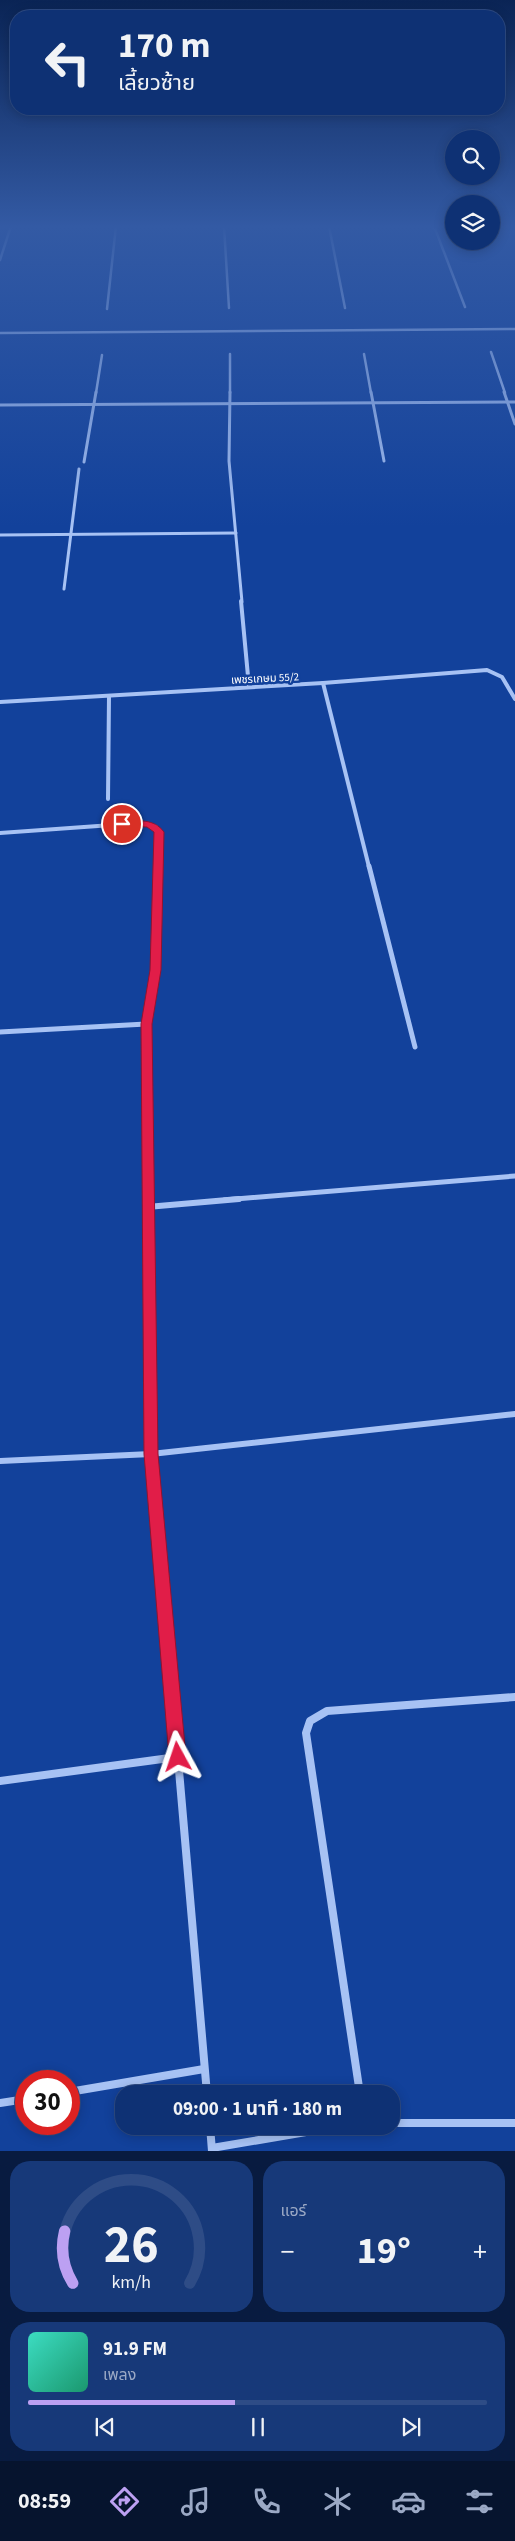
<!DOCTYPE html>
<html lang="th">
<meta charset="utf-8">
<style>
body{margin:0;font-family:"Source Sans 3","Noto Sans Thai",sans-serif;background:#173979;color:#f1f3f6;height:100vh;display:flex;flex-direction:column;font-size:19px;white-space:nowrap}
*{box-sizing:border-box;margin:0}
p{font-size:16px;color:#9ba9c5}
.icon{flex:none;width:28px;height:28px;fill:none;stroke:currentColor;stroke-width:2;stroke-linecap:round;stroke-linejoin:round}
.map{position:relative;height:2151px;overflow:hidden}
.side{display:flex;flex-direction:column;gap:10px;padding:10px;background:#081b40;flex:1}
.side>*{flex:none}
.guide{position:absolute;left:10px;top:10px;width:495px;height:105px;border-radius:20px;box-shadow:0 2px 12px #0003,0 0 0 1px #2e4c86;background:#0e3174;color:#f1f3f6;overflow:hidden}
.buttons{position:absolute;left:445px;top:130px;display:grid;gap:10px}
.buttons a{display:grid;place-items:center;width:55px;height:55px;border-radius:50%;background:#0e3174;box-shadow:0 2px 12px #0003,0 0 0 1px #2e4c86;font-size:25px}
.speed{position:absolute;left:15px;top:2070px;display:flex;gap:10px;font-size:25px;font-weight:700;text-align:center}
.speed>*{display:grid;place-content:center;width:65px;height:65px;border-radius:50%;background:#0e3174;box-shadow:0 2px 12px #0003,0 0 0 1px #2e4c86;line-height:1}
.speed .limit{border:8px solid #d22;background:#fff;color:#111}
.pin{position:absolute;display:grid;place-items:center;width:42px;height:42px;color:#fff;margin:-21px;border:2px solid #fff;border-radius:50%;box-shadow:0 1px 5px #0007}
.me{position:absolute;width:55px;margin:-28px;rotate:355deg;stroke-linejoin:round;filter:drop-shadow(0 0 4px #0008)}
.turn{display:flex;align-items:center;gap:18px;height:105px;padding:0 25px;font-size:22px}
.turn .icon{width:65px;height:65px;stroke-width:2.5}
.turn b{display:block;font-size:35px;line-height:42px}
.big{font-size:38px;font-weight:700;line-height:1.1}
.side .widget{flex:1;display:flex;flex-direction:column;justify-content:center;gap:8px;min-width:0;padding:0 18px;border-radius:20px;background:#173979}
.side .dial{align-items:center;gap:0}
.dial svg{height:130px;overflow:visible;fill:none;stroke:#2e4c86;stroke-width:7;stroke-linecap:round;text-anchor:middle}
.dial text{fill:#f1f3f6;stroke:none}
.song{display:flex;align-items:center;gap:15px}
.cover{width:60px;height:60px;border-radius:8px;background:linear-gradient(135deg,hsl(170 70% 55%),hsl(160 70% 35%))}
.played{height:5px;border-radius:2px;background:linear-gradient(90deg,#bca0f2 45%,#2e4c86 45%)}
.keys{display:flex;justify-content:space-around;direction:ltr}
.heat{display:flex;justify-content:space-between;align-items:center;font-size:28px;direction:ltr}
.side .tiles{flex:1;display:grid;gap:10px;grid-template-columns:1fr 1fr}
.widget:last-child{grid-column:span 2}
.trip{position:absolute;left:115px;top:2085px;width:285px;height:50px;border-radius:20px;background:#0e3174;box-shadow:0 2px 12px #0003,0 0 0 1px #2e4c86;font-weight:700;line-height:50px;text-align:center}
.menu{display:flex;height:80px;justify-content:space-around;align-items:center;background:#06142e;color:#9ba9c5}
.menu .icon{width:35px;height:35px}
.menu .on{color:#bca0f2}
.menu b{font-size:22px;color:#f1f3f6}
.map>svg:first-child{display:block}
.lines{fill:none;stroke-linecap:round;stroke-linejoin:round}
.minor-far5{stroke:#a7c2f4;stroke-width:2.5}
.minor-far4{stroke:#a7c2f4;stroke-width:3}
.minor-far3{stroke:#a7c2f4;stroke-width:4}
.minor-far2{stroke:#a7c2f4;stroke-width:5}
.minor-far1{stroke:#a7c2f4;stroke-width:6}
.minor{stroke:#a7c2f4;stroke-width:8}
.route{fill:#e11d48;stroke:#92132f}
.labels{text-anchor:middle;stroke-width:5;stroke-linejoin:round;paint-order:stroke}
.far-street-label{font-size:11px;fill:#fff;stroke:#12419b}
</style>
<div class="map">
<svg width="515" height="2151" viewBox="0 0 515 2151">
<rect width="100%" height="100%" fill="#12419b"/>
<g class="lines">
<g class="minor-far5">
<polyline points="224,226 229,308"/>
<polyline points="329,226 345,308"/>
<polyline points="434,226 465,307"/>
<polyline points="0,227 67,226"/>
<polyline points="0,260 11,226"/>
<polyline points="107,309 116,226"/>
<polyline points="0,333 515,329"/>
<polyline points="491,352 505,393"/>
<polyline points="364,354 371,393"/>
<polyline points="96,393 102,355"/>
<polyline points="230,393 230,354"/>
</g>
<g class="minor-far4">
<polyline points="230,392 229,461 242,602"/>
<polyline points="371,392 384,461"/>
<polyline points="504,392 515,424"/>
<polyline points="0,405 515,402"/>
<polyline points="84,462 96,392"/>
<polyline points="0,535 236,533"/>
<polyline points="64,589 79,469"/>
</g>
<g class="minor-far3">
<polyline points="241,601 249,687"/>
<polyline points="323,683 369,867"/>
<polyline points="0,702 323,683 487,670 502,677 515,699"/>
<polyline points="108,799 109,696"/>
<polyline points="0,833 140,823 156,827 159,832 158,867"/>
</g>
<g class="minor-far2">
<polyline points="369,866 415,1047"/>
<polyline points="0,1032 146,1024"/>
<polyline points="148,1200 146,1024 155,970 158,866"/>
<polyline points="224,1200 515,1176"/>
</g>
<g class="minor-far1">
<polyline points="148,1199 151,1454 166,1621"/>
<polyline points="147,1207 239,1199"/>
<polyline points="0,1461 151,1454 515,1414"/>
</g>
<g class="minor">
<polyline points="166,1620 207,2094"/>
<polyline points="0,1781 177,1757"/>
<polyline points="69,2092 204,2069"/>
<polyline points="360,2094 306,1733 310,1721 327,1711 515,1697"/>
<polyline points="0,2103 26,2099"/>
<polyline points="391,2123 515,2123"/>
<polyline points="210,2126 212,2151"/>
<polyline points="212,2148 341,2126"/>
</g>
</g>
<linearGradient id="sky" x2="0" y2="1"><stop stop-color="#0a2455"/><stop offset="0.43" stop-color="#335aa4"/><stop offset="1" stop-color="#335aa4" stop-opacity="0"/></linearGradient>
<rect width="515" height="527" fill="url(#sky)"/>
<path class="route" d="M122,821C138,821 154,818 164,832L161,970L152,1024L158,1454L186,1757L183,1763L178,1765L172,1763L169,1757L144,1454L141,1024L150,970L154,832L147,827L119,826L118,824Z"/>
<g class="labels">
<g class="far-street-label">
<text transform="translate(265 678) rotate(-3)" y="4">เพชรเกษม 55/2</text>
</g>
</g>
</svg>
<div class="buttons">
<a><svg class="icon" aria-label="search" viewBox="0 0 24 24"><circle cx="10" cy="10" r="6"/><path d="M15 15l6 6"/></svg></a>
<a><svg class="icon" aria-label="layers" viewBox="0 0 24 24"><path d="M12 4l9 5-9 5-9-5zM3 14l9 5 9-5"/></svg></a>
</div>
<div class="speed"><div class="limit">30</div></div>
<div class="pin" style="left:122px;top:824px;background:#d93025"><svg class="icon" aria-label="arrive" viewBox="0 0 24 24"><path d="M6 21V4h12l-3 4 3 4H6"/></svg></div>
<svg class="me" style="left:178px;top:1757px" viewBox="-20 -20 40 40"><path d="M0-17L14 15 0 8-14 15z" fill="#e11d48" stroke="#fff" stroke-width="4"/></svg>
<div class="trip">09:00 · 1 นาที · 180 m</div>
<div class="guide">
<div class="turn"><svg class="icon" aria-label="left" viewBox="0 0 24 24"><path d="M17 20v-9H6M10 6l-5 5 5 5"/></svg><div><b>170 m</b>เลี้ยวซ้าย</div></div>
</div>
</div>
<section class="side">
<div class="tiles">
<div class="widget dial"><svg viewBox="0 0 100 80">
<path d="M14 69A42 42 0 1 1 86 69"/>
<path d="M14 69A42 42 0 0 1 9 37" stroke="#bca0f2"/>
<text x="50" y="56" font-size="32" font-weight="700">26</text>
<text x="50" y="72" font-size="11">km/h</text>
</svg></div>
<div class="widget"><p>แอร์</p>
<div class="heat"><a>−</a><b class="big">19°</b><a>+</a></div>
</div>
<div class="widget">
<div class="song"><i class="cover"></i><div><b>91.9 FM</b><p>เพลง</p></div></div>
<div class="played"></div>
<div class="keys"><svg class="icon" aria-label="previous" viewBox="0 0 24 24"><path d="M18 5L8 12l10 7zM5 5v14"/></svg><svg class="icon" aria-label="pause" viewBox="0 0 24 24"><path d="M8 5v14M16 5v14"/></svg><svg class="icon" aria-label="next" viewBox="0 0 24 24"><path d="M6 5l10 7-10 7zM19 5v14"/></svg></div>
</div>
</div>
</section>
<nav class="menu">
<b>08:59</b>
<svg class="icon on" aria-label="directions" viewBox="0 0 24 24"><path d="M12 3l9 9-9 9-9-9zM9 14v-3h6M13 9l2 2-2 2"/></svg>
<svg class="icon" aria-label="music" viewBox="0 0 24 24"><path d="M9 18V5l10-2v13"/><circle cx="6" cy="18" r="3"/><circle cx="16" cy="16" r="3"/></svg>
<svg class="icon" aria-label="phone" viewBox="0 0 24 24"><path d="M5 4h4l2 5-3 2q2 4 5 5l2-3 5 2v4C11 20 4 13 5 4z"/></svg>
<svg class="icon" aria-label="climate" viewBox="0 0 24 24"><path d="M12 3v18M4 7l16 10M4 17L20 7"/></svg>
<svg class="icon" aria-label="car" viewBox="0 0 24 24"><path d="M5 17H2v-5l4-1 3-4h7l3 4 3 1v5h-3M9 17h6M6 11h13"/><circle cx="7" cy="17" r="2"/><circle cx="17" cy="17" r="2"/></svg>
<svg class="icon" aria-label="filters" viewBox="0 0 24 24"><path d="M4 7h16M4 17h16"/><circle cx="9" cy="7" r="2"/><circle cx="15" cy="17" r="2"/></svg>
</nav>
